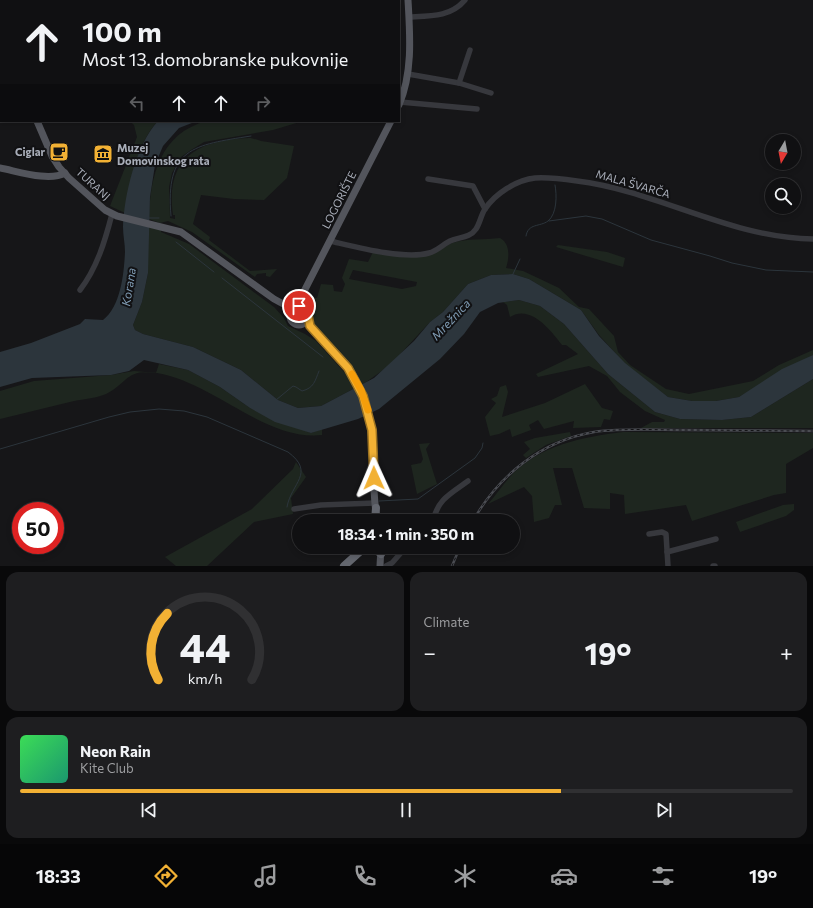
<!DOCTYPE html>
<meta charset="utf-8">
<style>
body{margin:0;font-family:Commissioner,sans-serif;background:#1e1e20;color:#f1f3f6;height:100vh;display:flex;flex-direction:column;font-size:15px;white-space:nowrap}
*{box-sizing:border-box;margin:0}
p{font-size:13px;color:#9c9d9f}
.icon{flex:none;width:22px;height:22px;fill:none;stroke:currentColor;stroke-width:2;stroke-linecap:round;stroke-linejoin:round}
.map{position:relative;height:566px;overflow:hidden}
.drawer{display:flex;flex-direction:column;gap:6px;padding:6px;background:#09090a;flex:1}
.drawer>*{flex:none}
.guide{position:absolute;left:0px;top:0px;width:400px;height:122px;box-shadow:0 2px 6px #0003,0 0 0 1px #303032;background:#101012;color:#f1f3f6;overflow:hidden}
.needle{width:26px;rotate:190deg}
.buttons{position:absolute;left:765px;top:134px;display:grid;gap:8px}
.buttons a{display:grid;place-items:center;width:36px;height:36px;border-radius:50%;background:#101012;box-shadow:0 2px 6px #0003,0 0 0 1px #303032;font-size:20px}
.speed{position:absolute;left:12px;top:502px;display:flex;gap:8px;font-size:20px;font-weight:700;text-align:center}
.speed>*{display:grid;place-content:center;width:52px;height:52px;border-radius:50%;background:#101012;box-shadow:0 2px 6px #0003,0 0 0 1px #303032;line-height:1}
.speed .limit{border:6px solid #d22;background:#fff;color:#111}
.pin{position:absolute;display:grid;place-items:center;width:34px;height:34px;color:#fff;margin:-17px;border:2px solid #fff;border-radius:50%;box-shadow:0 1px 4px #0007}
.me{position:absolute;width:44px;margin:-22px;rotate:359deg;stroke-linejoin:round;filter:drop-shadow(0 0 3px #0008)}
.turn{display:flex;align-items:center;gap:14px;height:84px;padding:0 16px;font-size:18px}
.turn .icon{width:52px;height:52px;stroke-width:2.5}
.turn b{display:block;font-size:28px;line-height:34px}
.lanes{display:flex;align-items:center;height:38px;padding:0 16px;background:#0003;justify-content:center;gap:20px;direction:ltr}
.lanes .off{opacity:.35}
.big{font-size:30px;font-weight:700;line-height:1.1}
.drawer .card{flex:1;display:flex;flex-direction:column;justify-content:center;gap:6px;min-width:0;padding:0 14px;border-radius:12px;background:#1e1e20}
.drawer .dial{align-items:center;gap:0}
.dial svg{height:104px;overflow:visible;fill:none;stroke:#303032;stroke-width:7;stroke-linecap:round;text-anchor:middle}
.dial text{fill:#f1f3f6;stroke:none}
.song{display:flex;align-items:center;gap:12px}
.cover{width:48px;height:48px;border-radius:6px;background:linear-gradient(135deg,hsl(130 70% 55%),hsl(160 70% 35%))}
.played{height:4px;border-radius:2px;background:linear-gradient(90deg,#f2b134 70%,#303032 70%)}
.keys{display:flex;justify-content:space-around;direction:ltr}
.heat{display:flex;justify-content:space-between;align-items:center;font-size:22px;direction:ltr}
.drawer .tiles{flex:1;display:grid;gap:6px;grid-template-columns:1fr 1fr}
.card:last-child{grid-column:span 2}
.trip{position:absolute;left:292px;top:514px;width:228px;height:40px;border-radius:20px;background:#101012;box-shadow:0 2px 6px #0003,0 0 0 1px #303032;font-weight:700;line-height:40px;text-align:center}
.tabs{display:flex;height:64px;justify-content:space-around;align-items:center;background:#060607;color:#9c9d9f}
.tabs .icon{width:28px;height:28px}
.tabs .active{color:#f2b134}
.tabs b{font-size:18px;color:#f1f3f6}
.map>svg:first-child{display:block}
.green{fill:#1e261f;fill-rule:evenodd}
.water{fill:#2c353c}
.lines{fill:none;stroke-linecap:round;stroke-linejoin:round}
.stream{stroke:#2c353c;stroke-width:1}
.minor{stroke:#37383d;stroke-width:5.5}
.major{stroke:#53555c;stroke-width:7}
.highway{stroke:#63666e;stroke-width:8}
.rail-casing{stroke:#4a4c52;stroke-width:2.5}
.rail{stroke:#111113;stroke-width:1;stroke-dasharray:3;stroke-linecap:butt}
.route-casing{stroke:#9d7322;stroke-width:10}
.route{stroke:#f2b134;stroke-width:7}
.slow{stroke:#f59e0b;stroke-width:7}
.labels{text-anchor:middle;stroke-width:4;stroke-linejoin:round;paint-order:stroke}
.poi-label{font-size:11px;font-weight:bold;fill:#a8adb8;stroke:#111113;text-anchor:start}
.street-label{font-size:11px;fill:#a8adb8;stroke:#111113}
.water-label{font-size:12px;font-style:italic;fill:#7f9bb3;stroke:#111113}
</style>
<div class="map">
<svg width="813" height="566" viewBox="0 0 813 566">
<rect width="100%" height="100%" fill="#161618"/>
<g class="green">
<path d="M130,121H158C136,144 130,183 125,213L110,206L137,137L134,125Z"/>
<path d="M207,121H303L273,130L204,142L191,150L181,157L172,173L169,187L170,218L175,219V215H173C165,158 197,140 249,138C253,138 257,140 261,141C272,143 283,144 294,146L287,178L264,200L234,199L201,195L193,224L210,237L209,240L250,271L277,269L270,277L266,276V273L257,274L255,277L252,275L192,232L168,221L160,223L149,219C150,176 160,133 207,121Z"/>
<polygon points="148,227 161,230 161,232 189,244 274,307 284,318 288,326 305,334 316,341 345,373 347,373 355,388 321,406 298,408 278,400 241,370 193,347 143,334 135,330 133,325 142,302 148,273"/>
<path d="M500,238C511,244 509,259 506,268L523,271L538,278L559,288L579,307L589,309L614,336L618,352L630,365L666,389L689,394L753,381L779,365L813,350V355L739,397L716,401H692L668,397L625,364L599,335L581,310L529,279L513,274L491,275L468,284L443,312L430,322L390,365L362,385L343,355L312,323L310,297L317,298L321,284L333,285L334,291L342,292L345,284L342,278L349,259L368,262L373,252L426,256C436,254 443,247 452,243C467,238 485,240 500,238ZM353,270L417,282L416,286L402,289L349,279Z"/>
<polygon points="558,245 607,252 625,258 623,267 556,247"/>
<path d="M519,300L540,306L564,324L608,374L655,412L680,419L722,420L751,417L813,379V428H641L652,422H664L665,420L645,411L620,392L607,376L589,366L538,377L536,374L578,354L566,345H562C551,331 531,304 510,317L507,305L503,302Z"/>
<circle cx="299" cy="316" r="7"/>
<path d="M159,364L188,370L220,387L250,408L311,433L322,429V435C265,441 215,383 157,373C126,368 127,384 106,394C97,398 84,399 74,401C49,407 25,413 0,419V391L34,381L111,375L134,371L156,373Z"/>
<polygon points="585,384 602,408 613,411 610,420 604,419 601,427 573,428 574,421 544,429 538,420 529,425 531,430 512,437 510,429 499,434 490,436 485,417 496,403 491,399 497,396 500,387 506,385 508,392 502,417 545,403"/>
<polygon points="570,432 571,436 546,445 526,458 523,455 530,449 524,442 535,438"/>
<path d="M623,432L813,433V448L786,464V493L774,495L692,521L686,505L625,514L624,495L610,493V509L584,508L572,468H553L562,505H555L549,518L534,522L532,496L524,487L488,504C495,496 502,486 509,478C538,445 583,437 623,432Z"/>
<polygon points="430,443 426,449 437,484 417,494 411,465 421,463 423,459 419,444"/>
<polygon points="296,462 306,477 291,498 293,514 254,522 207,566 176,566 165,557 252,509 293,469"/>
<polygon points="794,504 794,510 786,516 740,532 736,522 783,505"/>
</g>
<path class="water" d="M158,121H197L179,128L163,146L155,165L150,197L148,273L142,302L133,325L135,330L143,334L193,347L241,370L278,400L298,408L321,406L374,378L414,341L430,322L443,312L468,284L491,275L513,274L529,279L581,310L599,336L625,363L668,397L692,401H716L739,397L782,369L813,355V379L751,417L722,420L680,419L655,412L608,374L564,324L540,306L519,300L498,303L480,312L464,334L440,359L379,409L358,419L311,433L275,422L250,408L220,387L188,370L144,360L129,371L111,375L32,378L0,387V352L31,343L80,324L85,319L103,320C121,306 124,273 125,252C125,244 123,235 123,227C124,196 136,144 158,121Z"/>
<g class="lines">
<g class="stream">
<path d="M171,216C165,148 193,145 251,136"/>
<polyline points="147,218 159,218"/>
<polyline points="549,221 586,216 602,219 651,240 710,256 732,263 766,270 813,272"/>
<path d="M526,236C528,223 540,227 548,221C557,214 557,195 555,185"/>
<polyline points="176,242 214,272"/>
<polyline points="513,274 520,259"/>
<polyline points="222,278 323,357"/>
<path d="M276,400L293,386L296,387L302,391C314,388 315,381 319,371"/>
<path d="M0,449L109,417L130,412L159,409L184,411L207,417L288,452C316,473 291,483 287,507"/>
<polyline points="379,501 418,499 475,458 482,448 483,443"/>
</g>
<g class="minor">
<polyline points="59,0 60,1"/>
<polyline points="98,1 99,0"/>
<path d="M409,17C430,16 451,17 465,0"/>
<polyline points="0,32 1,32"/>
<polyline points="408,74 459,83 491,93"/>
<polyline points="459,83 470,50"/>
<polyline points="400,102 477,109"/>
<polyline points="428,179 473,186 485,209"/>
<path d="M330,241C356,247 404,260 429,253C437,251 442,245 450,241C459,237 470,238 476,229C480,223 481,215 485,209C495,194 516,180 535,178C548,177 563,179 577,181C658,191 730,238 813,239"/>
<path d="M80,290C97,268 105,241 112,214"/>
<polyline points="294,509 321,505 375,503"/>
<path d="M433,521C438,499 450,494 468,481"/>
<polyline points="649,534 662,532 666,534 668,566"/>
<polyline points="667,552 716,539"/>
<polyline points="386,566 392,563 406,547"/>
<polyline points="713,566 715,566"/>
</g>
<g class="major">
<polyline points="0,21 1,24"/>
<path d="M399,105C413,72 410,35 408,0"/>
<polyline points="37,121 52,156 59,167 69,178 105,210 117,216 181,232 274,299 287,306 294,307"/>
<path d="M0,168C17,171 49,182 65,173"/>
<circle cx="299" cy="316" r="9"/>
<polyline points="296,307 391,121"/>
<path d="M307,319L310,326C322,340 338,353 349,368C381,416 369,460 376,513"/>
<polyline points="380,566 381,547"/>
</g>
<g class="highway">
<polyline points="375,521 376,508"/>
<polyline points="373,547 381,554"/>
<polyline points="344,566 365,547"/>
</g>
<defs>
<g id="rail">
<path d="M473,521C498,476 541,441 594,432C624,428 655,430 685,430C728,430 770,431 813,431"/>
<polyline points="452,566 460,547"/>
</g>
</defs>
<use href="#rail" class="rail-casing"/>
<use href="#rail" class="rail"/>
</g>
<g class="lines">
<defs>
<polyline id="route" points="299,306 307,311 310,326 348,368 363,396 372,430 374,478"/>
</defs>
<use href="#route" class="route-casing"/>
<use href="#route" class="route"/>
<polyline class="slow" points="352,374 361,390 368,410"/>
</g>
<defs>
<symbol id="cafe-square" viewBox="-11 -11 22 22"><rect x="-9" y="-9" width="18" height="18" rx="4" fill="#f2b134" stroke="#111113"/><path d="M-5.5-4.5H6V0H3Q3 3.5 0 3.5H-2.5Q-5.5 3.5-5.5 0ZM3-3.2v2h1.7v-2ZM-6 4.5H4V6H-6Z" fill="#111"/></symbol>
<symbol id="museum-square" viewBox="-11 -11 22 22"><rect x="-9" y="-9" width="18" height="18" rx="4" fill="#f2b134" stroke="#111113"/><path d="M0-6L6-3V-2H-6V-3ZM-5-1h2V3h-2ZM-1-1h2V3h-2ZM3-1h2V3H3ZM-6 4H6V6H-6Z" fill="#111"/></symbol>
</defs>
<g fill-rule="evenodd">
<use href="#cafe-square" x="48" y="141" width="22" height="22"/>
<use href="#museum-square" x="92" y="143" width="22" height="22"/>
</g>
<g class="labels">
<g class="poi-label">
<text x="117" y="152">Muzej<tspan x="117" dy="13">Domovinskog rata</tspan></text>
<text x="45" y="156" text-anchor="end">Ciglar</text>
</g>
<g class="street-label">
<text transform="translate(93 184) rotate(42)" y="4">TURANJ</text>
<text transform="translate(633 184) rotate(16)" y="4">MALA ŠVARČA</text>
<text transform="translate(339 200) rotate(-63)" y="4">LOGORIŠTE</text>
</g>
<g class="water-label">
<text transform="translate(129 287) rotate(-81)" y="4">Korana</text>
<text transform="translate(451 320) rotate(-47)" y="4">Mrežnica</text>
</g>
</g>
</svg>
<div class="buttons">
<a><svg class="needle" viewBox="-14 -14 28 28"><path d="M0-13l5 13h-10z" fill="#e53935"/><path d="M0 13l5-13h-10z" fill="#9c9d9f"/></svg></a>
<a><svg class="icon" aria-label="search" viewBox="0 0 24 24"><circle cx="10" cy="10" r="6"/><path d="M15 15l6 6"/></svg></a>
</div>
<div class="speed"><div class="limit">50</div></div>
<div class="pin" style="left:299px;top:306px;background:#d93025"><svg class="icon" aria-label="arrive" viewBox="0 0 24 24"><path d="M6 21V4h12l-3 4 3 4H6"/></svg></div>
<svg class="me" style="left:374px;top:478px" viewBox="-20 -20 40 40"><path d="M0-17L14 15 0 8-14 15z" fill="#f2b134" stroke="#fff" stroke-width="4"/></svg>
<div class="trip">18:34 · 1 min · 350 m</div>
<div class="guide">
<div class="turn"><svg class="icon" aria-label="ahead" viewBox="0 0 24 24"><path d="M12 20V5M6 11l6-6 6 6"/></svg><div><b>100 m</b>Most 13. domobranske pukovnije</div></div>
<div class="lanes"><svg class="icon off" aria-label="left" viewBox="0 0 24 24"><path d="M17 20v-9H6M10 6l-5 5 5 5"/></svg><svg class="icon" aria-label="ahead" viewBox="0 0 24 24"><path d="M12 20V5M6 11l6-6 6 6"/></svg><svg class="icon" aria-label="ahead" viewBox="0 0 24 24"><path d="M12 20V5M6 11l6-6 6 6"/></svg><svg class="icon off" aria-label="right" viewBox="0 0 24 24"><path d="M7 20v-9h11M14 6l5 5-5 5"/></svg></div>
</div>
</div>
<section class="drawer">
<div class="tiles">
<div class="card dial"><svg viewBox="0 0 100 80">
<path d="M14 69A42 42 0 1 1 86 69"/>
<path d="M14 69A42 42 0 0 1 21 18" stroke="#f2b134"/>
<text x="50" y="56" font-size="32" font-weight="700">44</text>
<text x="50" y="72" font-size="11">km/h</text>
</svg></div>
<div class="card"><p>Climate</p>
<div class="heat"><a>−</a><b class="big">19°</b><a>+</a></div>
</div>
<div class="card">
<div class="song"><i class="cover"></i><div><b>Neon Rain</b><p>Kite Club</p></div></div>
<div class="played"></div>
<div class="keys"><svg class="icon" aria-label="previous" viewBox="0 0 24 24"><path d="M18 5L8 12l10 7zM5 5v14"/></svg><svg class="icon" aria-label="pause" viewBox="0 0 24 24"><path d="M8 5v14M16 5v14"/></svg><svg class="icon" aria-label="next" viewBox="0 0 24 24"><path d="M6 5l10 7-10 7zM19 5v14"/></svg></div>
</div>
</div>
</section>
<nav class="tabs">
<b>18:33</b>
<svg class="icon active" aria-label="directions" viewBox="0 0 24 24"><path d="M12 3l9 9-9 9-9-9zM9 14v-3h6M13 9l2 2-2 2"/></svg>
<svg class="icon" aria-label="music" viewBox="0 0 24 24"><path d="M9 18V5l10-2v13"/><circle cx="6" cy="18" r="3"/><circle cx="16" cy="16" r="3"/></svg>
<svg class="icon" aria-label="phone" viewBox="0 0 24 24"><path d="M5 4h4l2 5-3 2q2 4 5 5l2-3 5 2v4C11 20 4 13 5 4z"/></svg>
<svg class="icon" aria-label="climate" viewBox="0 0 24 24"><path d="M12 3v18M4 7l16 10M4 17L20 7"/></svg>
<svg class="icon" aria-label="car" viewBox="0 0 24 24"><path d="M5 17H2v-5l4-1 3-4h7l3 4 3 1v5h-3M9 17h6M6 11h13"/><circle cx="7" cy="17" r="2"/><circle cx="17" cy="17" r="2"/></svg>
<svg class="icon" aria-label="filters" viewBox="0 0 24 24"><path d="M4 7h16M4 17h16"/><circle cx="9" cy="7" r="2"/><circle cx="15" cy="17" r="2"/></svg>
<b>19°</b>
</nav>
